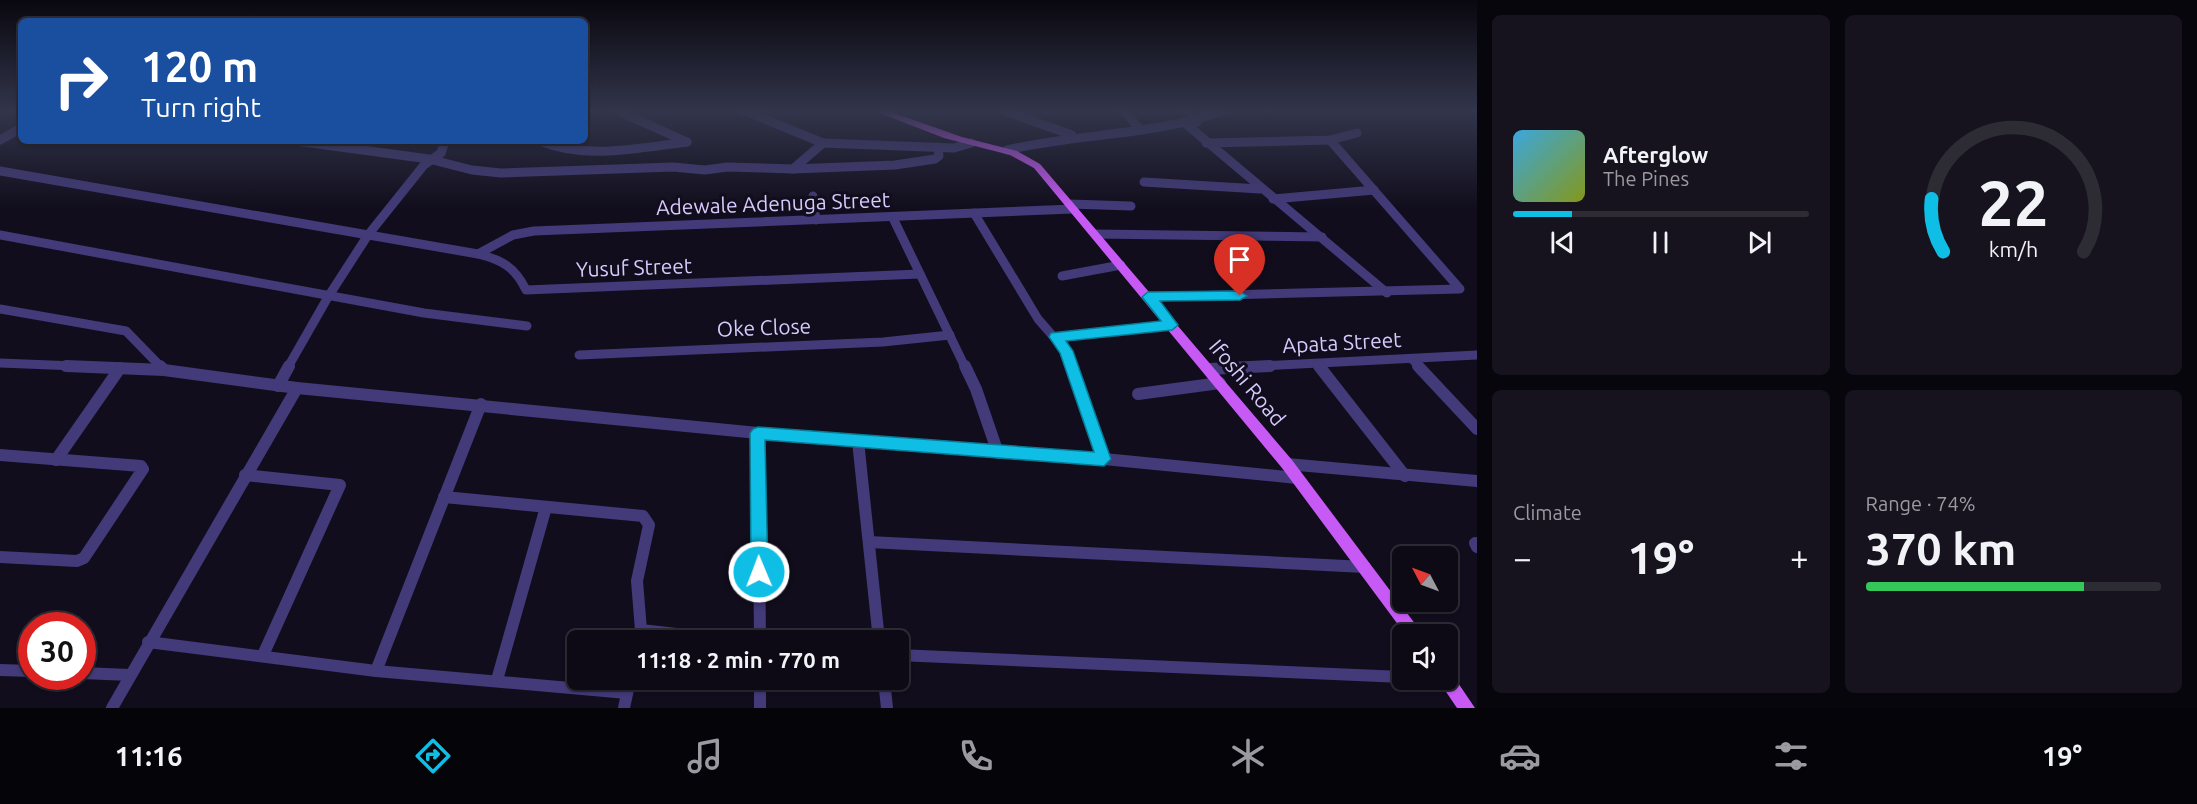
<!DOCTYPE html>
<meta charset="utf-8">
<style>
body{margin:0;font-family:Ubuntu,sans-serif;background:#16131e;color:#f1f3f6;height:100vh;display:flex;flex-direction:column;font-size:22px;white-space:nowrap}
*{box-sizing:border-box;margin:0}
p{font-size:20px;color:#9a9aa0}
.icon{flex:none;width:33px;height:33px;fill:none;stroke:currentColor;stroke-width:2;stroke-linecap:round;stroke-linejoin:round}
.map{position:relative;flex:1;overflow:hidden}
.panel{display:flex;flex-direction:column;gap:15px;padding:15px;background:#07060c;width:720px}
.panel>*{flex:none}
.banner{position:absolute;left:18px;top:18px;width:570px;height:126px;border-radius:9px;box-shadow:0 2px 4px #0004,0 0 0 2px #2d2b34;background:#1a4fa0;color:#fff;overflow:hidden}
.needle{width:39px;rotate:311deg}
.controls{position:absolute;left:1392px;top:546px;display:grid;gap:12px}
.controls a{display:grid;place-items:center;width:66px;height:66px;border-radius:9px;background:#0d0a15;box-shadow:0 2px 4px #0004,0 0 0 2px #2d2b34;font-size:30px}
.speed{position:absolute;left:18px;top:612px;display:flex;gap:12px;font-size:30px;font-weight:700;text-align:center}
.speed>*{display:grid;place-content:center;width:78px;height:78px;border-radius:50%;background:#0d0a15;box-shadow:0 2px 4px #0004,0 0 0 2px #2d2b34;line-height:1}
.speed .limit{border:9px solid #d22;background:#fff;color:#111}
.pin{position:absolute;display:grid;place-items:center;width:51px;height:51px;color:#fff;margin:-62px -26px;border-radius:50% 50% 50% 0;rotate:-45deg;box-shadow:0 0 6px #0007}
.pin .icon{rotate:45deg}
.me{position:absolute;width:66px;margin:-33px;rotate:359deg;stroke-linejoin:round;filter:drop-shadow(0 0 4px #0008)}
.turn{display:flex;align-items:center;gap:21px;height:126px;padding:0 24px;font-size:27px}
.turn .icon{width:78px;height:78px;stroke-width:2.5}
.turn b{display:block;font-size:42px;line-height:51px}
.big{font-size:45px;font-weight:600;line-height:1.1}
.panel .tile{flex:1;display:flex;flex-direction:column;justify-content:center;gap:9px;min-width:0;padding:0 21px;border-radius:9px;background:#16131e}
.panel .dial{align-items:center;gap:0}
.dial svg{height:156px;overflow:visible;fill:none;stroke:#2d2b34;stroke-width:7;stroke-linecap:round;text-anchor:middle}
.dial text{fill:#f1f3f6;stroke:none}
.song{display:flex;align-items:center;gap:18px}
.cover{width:72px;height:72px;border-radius:9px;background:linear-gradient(135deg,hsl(200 70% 55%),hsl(70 70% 35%))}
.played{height:6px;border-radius:3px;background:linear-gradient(90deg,#0ebee5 20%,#2d2b34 20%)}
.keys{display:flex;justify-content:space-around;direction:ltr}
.heat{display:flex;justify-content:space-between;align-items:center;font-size:33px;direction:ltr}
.charge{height:9px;border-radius:4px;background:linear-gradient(90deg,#34c759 74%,#2d2b34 0)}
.panel .tiles{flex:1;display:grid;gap:15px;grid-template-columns:repeat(2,1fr)}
.trip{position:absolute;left:567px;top:630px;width:342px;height:60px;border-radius:9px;background:#0d0a15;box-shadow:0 2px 4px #0004,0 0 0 2px #2d2b34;font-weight:600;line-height:60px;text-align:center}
.dock{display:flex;height:96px;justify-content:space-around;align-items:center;background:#050408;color:#9a9aa0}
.dock .icon{width:42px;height:42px}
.dock .on{color:#0ebee5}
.dock b{font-size:27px;color:#f1f3f6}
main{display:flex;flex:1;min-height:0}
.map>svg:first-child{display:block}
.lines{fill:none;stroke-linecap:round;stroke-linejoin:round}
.minor-far1{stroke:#423a79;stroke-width:9}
.minor{stroke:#423a79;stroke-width:12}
.major{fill:#c759f5;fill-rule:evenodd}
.route{fill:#0ebee5;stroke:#097c95;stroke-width:1.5}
.labels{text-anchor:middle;stroke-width:6;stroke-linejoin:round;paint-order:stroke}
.street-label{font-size:21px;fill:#d5cbfc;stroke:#110d1c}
</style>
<main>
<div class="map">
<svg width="1477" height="708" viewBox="0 0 1477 708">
<rect width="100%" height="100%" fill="#110d1c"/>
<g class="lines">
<g class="minor-far1">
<polyline points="616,110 687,142"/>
<polyline points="743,110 823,143"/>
<polyline points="1002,110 1072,135"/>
<polyline points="1124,110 1140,130"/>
<polyline points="1187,110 1197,122"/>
<polyline points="1186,124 1387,293"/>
<polyline points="0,140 21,128"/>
<polyline points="296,141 429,159 472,170 501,173 673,167 705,170 727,167 793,169 823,143 954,148 971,143"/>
<path d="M540,141C587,160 638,148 687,142"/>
<polyline points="1206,143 1330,140 1357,133"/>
<path d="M1007,150C1079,133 1155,136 1225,110"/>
<polyline points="793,169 895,165 935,159 939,156 938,147"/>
<path d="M0,171L478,254C502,260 515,267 526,290L920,274"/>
<polyline points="1144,182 1260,189"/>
<polyline points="813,196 816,220"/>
<polyline points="1273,199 1374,190"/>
<polyline points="1070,204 1131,206"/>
<polyline points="974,213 1038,319 1066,351 1072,367"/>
<polyline points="893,218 965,367"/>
<polyline points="1095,234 1322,237"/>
<polyline points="0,235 424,313 527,326"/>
<polyline points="478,254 513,235 534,231 1074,209"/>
<polyline points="1062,276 1121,265"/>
<polyline points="1148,297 1460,289 1330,140"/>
<polyline points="0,309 126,331 161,367"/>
<polyline points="1056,337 1172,325"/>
<polyline points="579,355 883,342 950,335"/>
<polyline points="1412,359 1420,367"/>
<polyline points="0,363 101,367"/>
<polyline points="1318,364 1321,367"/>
<polyline points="288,367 328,297 368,235 424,165 441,153 445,141"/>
<polyline points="1241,367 1477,355"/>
</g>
<g class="minor">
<polyline points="66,366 164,370 297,388 758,433 1104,459 1297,478"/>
<polyline points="160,366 164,370"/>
<polyline points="965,366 976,389 998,453"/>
<polyline points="1071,366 1104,459"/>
<polyline points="1319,366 1405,476"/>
<polyline points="1418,366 1477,429"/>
<polyline points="1209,369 1270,366"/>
<polyline points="278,386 289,366"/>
<polyline points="1138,394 1220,383"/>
<polyline points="758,433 760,640"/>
<polyline points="858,441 879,640"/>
<polyline points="0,455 141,466 143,469 84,558 77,561 0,557"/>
<polyline points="56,460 120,368"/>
<polyline points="1287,464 1477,481"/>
<polyline points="245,475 340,485 263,655"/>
<polyline points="444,497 643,516 649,525 637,581 641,630 638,640"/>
<polyline points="869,542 1365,567"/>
<polyline points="1475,543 1477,547"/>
<polyline points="641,630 730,640"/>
<polyline points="148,642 376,671 627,693"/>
<polyline points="898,655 1402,677"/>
<polyline points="0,670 32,671"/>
<polyline points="376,671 481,404"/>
<polyline points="82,673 130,675"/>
<polyline points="497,680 546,507"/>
<polyline points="760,680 760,708"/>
<polyline points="884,680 887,708"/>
<polyline points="112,708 297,388"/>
<polyline points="624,708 630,680"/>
</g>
<g class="major">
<polygon points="872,110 885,110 962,137 1017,151 1040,164 1292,460 1419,629 1421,634 1405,634 1282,468 1034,168 1010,155 944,138"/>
<polygon points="1448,673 1452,674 1475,708 1457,708 1438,680 1448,680"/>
</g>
</g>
<linearGradient id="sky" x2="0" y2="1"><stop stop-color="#09070f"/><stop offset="0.53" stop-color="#32354b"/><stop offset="1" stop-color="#32354b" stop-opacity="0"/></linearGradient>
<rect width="1477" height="209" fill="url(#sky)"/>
<polygon class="route" points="1240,291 1247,296 1240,300 1160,301 1178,325 1172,330 1066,341 1073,351 1111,459 1104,466 765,440 768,572 765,577 759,579 754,577 751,572 750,433 753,429 758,427 1094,452 1060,353 1049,337 1051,333 1161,321 1142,297 1148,292"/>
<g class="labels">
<g class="street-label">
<text transform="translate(773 204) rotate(-2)" y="7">Adewale Adenuga Street</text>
<text transform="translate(634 268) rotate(-2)" y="7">Yusuf Street</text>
<text transform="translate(764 328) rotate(-2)" y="7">Oke Close</text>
<text transform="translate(1342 343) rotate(-3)" y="7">Apata Street</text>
<text transform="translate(1247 383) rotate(50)" y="7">Ifoshi Road</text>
</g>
</g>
</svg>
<div class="controls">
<a><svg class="needle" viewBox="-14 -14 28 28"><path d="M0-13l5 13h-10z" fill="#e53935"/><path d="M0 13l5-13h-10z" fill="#9a9aa0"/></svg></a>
<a><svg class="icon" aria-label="sound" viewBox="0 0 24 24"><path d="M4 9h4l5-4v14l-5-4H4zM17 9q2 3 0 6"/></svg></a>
</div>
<div class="speed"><div class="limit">30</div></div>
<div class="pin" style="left:1240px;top:296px;background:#d93025"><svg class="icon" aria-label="arrive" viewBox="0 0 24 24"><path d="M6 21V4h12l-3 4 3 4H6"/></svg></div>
<svg class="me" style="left:759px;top:572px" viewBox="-20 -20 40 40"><circle r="17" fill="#0ebee5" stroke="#fff" stroke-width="3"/><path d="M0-11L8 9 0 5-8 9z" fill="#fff"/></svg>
<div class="trip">11:18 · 2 min · 770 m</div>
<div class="banner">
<div class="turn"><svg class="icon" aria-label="right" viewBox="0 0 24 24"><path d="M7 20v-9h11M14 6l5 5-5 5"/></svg><div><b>120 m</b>Turn right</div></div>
</div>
</div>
<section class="panel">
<div class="tiles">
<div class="tile">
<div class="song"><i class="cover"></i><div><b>Afterglow</b><p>The Pines</p></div></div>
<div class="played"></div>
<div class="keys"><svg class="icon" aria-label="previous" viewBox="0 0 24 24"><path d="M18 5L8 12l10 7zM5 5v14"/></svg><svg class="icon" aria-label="pause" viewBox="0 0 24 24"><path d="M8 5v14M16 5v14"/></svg><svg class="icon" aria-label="next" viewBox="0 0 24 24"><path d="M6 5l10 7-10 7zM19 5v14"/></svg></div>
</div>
<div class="tile dial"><svg viewBox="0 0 100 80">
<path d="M14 69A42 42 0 1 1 86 69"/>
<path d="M14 69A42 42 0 0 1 8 42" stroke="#0ebee5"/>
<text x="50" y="56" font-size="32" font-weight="700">22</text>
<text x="50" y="72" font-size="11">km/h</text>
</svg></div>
<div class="tile"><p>Climate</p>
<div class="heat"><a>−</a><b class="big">19°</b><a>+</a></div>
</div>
<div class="tile"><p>Range · 74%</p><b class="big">370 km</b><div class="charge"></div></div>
</div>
</section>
</main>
<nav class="dock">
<b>11:16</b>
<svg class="icon on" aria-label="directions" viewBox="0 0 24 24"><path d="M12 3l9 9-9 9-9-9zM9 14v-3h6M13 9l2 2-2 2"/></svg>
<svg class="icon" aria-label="music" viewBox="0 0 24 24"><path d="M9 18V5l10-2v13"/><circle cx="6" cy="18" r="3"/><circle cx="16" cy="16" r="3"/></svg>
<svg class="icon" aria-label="phone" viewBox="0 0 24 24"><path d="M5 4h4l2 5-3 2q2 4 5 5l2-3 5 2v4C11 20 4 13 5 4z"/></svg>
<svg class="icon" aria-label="climate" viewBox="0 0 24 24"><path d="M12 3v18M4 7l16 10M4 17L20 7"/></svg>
<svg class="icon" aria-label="car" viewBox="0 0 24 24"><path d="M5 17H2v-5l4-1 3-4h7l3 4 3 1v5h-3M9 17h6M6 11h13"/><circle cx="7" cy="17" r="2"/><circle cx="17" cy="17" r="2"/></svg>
<svg class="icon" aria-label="filters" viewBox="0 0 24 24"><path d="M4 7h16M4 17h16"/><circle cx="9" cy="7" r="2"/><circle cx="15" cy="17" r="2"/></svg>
<b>19°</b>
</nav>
